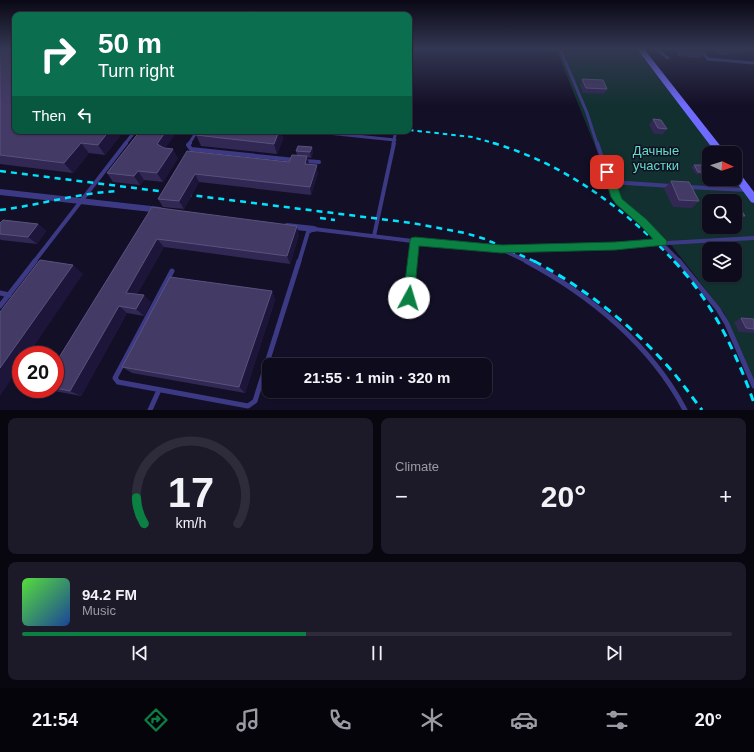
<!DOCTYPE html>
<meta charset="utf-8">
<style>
body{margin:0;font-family:Helvetica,sans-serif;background:#1c1929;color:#f1f3f6;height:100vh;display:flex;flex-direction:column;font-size:15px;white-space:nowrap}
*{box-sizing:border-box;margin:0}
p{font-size:13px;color:#9b9ba3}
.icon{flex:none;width:22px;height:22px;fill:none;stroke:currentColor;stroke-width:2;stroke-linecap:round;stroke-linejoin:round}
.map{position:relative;height:410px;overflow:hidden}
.sheet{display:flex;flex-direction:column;gap:8px;padding:8px;background:#08060f;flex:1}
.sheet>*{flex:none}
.banner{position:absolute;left:12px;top:12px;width:400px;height:122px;border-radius:8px;box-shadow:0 1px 3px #0004,0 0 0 1px #2e2b3b;background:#0b6e4f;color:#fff;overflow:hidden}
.needle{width:26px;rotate:94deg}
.buttons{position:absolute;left:702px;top:146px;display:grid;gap:8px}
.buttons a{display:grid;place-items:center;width:40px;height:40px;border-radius:8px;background:#0e0b1c;box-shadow:0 1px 3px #0004,0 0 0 1px #2e2b3b;font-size:20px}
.speed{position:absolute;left:12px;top:346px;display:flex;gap:8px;font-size:20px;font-weight:700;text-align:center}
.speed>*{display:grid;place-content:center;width:52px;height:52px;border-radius:50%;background:#0e0b1c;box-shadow:0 1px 3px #0004,0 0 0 1px #2e2b3b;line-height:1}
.speed .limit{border:6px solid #d22;background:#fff;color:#111}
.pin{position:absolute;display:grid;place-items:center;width:34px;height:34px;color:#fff;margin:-17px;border-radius:8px;box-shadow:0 2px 6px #0006}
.me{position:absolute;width:44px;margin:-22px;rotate:6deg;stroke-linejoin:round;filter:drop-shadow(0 0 3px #0008)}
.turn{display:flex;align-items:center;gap:14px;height:84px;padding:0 20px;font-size:18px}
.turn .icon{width:52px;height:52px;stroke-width:2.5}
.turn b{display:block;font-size:28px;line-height:34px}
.then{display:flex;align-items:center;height:38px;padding:0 20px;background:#0003;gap:8px;font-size:15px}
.big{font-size:30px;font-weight:700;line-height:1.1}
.sheet .card{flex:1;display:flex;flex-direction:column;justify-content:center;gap:6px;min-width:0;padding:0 14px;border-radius:8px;background:#1c1929}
.sheet .dial{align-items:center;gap:0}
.dial svg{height:104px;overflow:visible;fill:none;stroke:#2e2b3b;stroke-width:7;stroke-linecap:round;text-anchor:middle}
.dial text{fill:#f1f3f6;stroke:none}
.song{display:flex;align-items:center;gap:12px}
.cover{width:48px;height:48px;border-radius:6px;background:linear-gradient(135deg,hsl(110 70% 55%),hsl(220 70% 35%))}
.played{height:4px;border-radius:2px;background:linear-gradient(90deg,#0b8043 40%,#2e2b3b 40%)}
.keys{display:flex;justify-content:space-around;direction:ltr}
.heat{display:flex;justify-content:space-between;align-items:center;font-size:22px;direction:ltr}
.sheet .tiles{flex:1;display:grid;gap:8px;grid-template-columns:1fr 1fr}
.card:last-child{grid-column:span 2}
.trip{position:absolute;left:262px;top:358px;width:230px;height:40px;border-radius:8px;background:#0e0b1c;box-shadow:0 1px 3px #0004,0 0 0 1px #2e2b3b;font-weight:700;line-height:40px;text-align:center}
.dock{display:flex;height:64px;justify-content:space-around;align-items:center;background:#06040b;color:#9b9ba3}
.dock .icon{width:28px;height:28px}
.dock .current{color:#0b8043}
.dock b{font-size:18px;color:#f1f3f6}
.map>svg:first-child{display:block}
.green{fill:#12302f;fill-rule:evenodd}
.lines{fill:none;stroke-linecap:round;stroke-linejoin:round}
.lane-far2{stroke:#3d3a85;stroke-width:3}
.lane-far1{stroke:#3d3a85;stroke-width:4}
.lane{stroke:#3d3a85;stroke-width:5}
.street{fill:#3d3a85;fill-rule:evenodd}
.secondary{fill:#6f6bff;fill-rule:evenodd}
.rail-far2{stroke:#00e5ff;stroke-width:2;stroke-dasharray:4.5 4;stroke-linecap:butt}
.rail-far1{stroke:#00e5ff;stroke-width:2.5;stroke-dasharray:6 5;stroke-linecap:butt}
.rail{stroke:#00e5ff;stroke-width:3;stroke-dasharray:8 6;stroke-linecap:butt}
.wall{fill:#312854}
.shaded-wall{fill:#1d163a}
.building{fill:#433a66;stroke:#5a527e}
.route{fill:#0b8043;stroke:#07532c}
.labels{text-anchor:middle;stroke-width:3;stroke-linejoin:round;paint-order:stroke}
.park-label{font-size:13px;fill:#5fe0c0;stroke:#130f26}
</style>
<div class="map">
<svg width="754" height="410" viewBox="0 0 754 410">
<rect width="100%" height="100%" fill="#130f26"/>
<path class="green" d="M556,49H636L718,153H709V179H735L754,199V383L724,313L672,246L614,193ZM709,201H735V227H709ZM709,249H735V275H709Z"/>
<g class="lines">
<g class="lane-far2">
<polyline points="560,49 587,113 597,144"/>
<polyline points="656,49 668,58"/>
<polyline points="700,49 708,59 754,63"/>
<polyline points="738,49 739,51"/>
<polyline points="409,62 411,49"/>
<polyline points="308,131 395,140"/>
<polyline points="125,144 135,131"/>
<polyline points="189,144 197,131"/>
<polyline points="393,144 396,131"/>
</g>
<g class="lane-far1">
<polyline points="190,143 188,145 191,149 295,160"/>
<polyline points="597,143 615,197 680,262"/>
<polyline points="304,161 319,162"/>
<polyline points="611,182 671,186"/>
<polyline points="688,187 747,190"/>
<polyline points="374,236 394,143"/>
<polyline points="503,250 528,262"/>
<polyline points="34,262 126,143"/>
<polyline points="299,262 308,232 314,229 429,243 501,249 615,246 754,238"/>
<polyline points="413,262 415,241"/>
</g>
<g class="lane">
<path d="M526,261C590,295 651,345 685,410"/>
<polyline points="679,261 718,309 727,324 754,386"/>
<polyline points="172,271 115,378 118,382 248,406 255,401 299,261"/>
<polyline points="0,293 9,295"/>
<polyline points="409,297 413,261"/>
<polyline points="0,306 35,261"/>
<polyline points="150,410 159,390"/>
</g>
<g class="street">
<polygon points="0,189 160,207 163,208 164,210 163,212 160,213 0,195"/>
<polygon points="287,223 314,226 317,227 318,229 317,231 314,232 287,229 284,228 283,226 284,224"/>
</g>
<g class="secondary">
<polygon points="637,49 644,49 726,153 716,153"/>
<polygon points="735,170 738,171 754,192 754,203 751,202 734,179"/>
</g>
<polyline class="rail-far2" points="409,130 472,137 497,144"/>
<g class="rail-far1">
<path d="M493,143C565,164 624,208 675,262"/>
<polyline points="0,171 412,223 465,233 485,239 536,262"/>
<path d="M0,210C40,205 78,193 118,191"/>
<polyline points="320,218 335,220"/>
</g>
<g class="rail">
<path d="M534,261C585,288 634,327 672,371C683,384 692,397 702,410"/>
<path d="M674,261C712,301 736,352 754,403"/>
</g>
</g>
<g class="wall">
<polygon points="0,49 15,131 122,131 123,132 105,155 89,153 73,173 0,164"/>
<polygon points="666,49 706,49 700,58 678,56 675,50 666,50"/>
<polygon points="712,49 738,49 736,52 729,51 726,55 716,54"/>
<polygon points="582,79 607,89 604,94 583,93 580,85"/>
<polygon points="653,119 667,129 663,134 654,134 649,125"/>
<polygon points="140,131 177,131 165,148 178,158 163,182 144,180 140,185 113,182 107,173"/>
<polygon points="199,131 281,131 283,139 277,154 201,146 196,135"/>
<polygon points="312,147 313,153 311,158 307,157 309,164 318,173 311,195 199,182 184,209 163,207 158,199 187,151 289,162 297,155 296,151"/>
<polygon points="694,165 706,172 703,174 696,174 691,167"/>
<polygon points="671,181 699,201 692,208 673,207 664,189"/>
<polygon points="152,207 299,235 290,264 164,247 137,294 151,302 144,316 127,313 81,396 54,391 48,389 55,389 55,364"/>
<polygon points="735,208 745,216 739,220 735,220"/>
<polygon points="0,223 38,224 46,231 37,244 1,240 0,239"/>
<polygon points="272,291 275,300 245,393 132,373 122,367"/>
<polygon points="741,318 754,319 754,333 739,332 734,322"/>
</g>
<g class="shaded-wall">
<polygon points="109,131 122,131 123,132 105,155 98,145"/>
<polygon points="166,131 177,131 162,153 157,144"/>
<polygon points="279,131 281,131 283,139 277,154 274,144"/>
<polygon points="81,143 89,153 73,173 64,163"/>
<polygon points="312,147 313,153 311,158 310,152"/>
<polygon points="173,149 178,158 163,182 157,173"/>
<polygon points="307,156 309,164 305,164"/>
<polygon points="317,165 318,173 311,195 310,187"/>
<polygon points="138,171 144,180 140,185 134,176"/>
<polygon points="195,174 199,182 184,209 179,201"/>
<polygon points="38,224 46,231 37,244 28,237"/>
<polygon points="297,226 299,235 290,264 287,256"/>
<polygon points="157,239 164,247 134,300 126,293"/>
<polygon points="73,265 83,274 28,355 21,355 21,365 0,396 0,368"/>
<polygon points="272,291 275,300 245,393 239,387"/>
<polygon points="144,295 151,302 144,316 136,309"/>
<polygon points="119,306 127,313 81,396 70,391"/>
</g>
<g class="building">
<polygon points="0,49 15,49 15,131 109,131 98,145 81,143 64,163 0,155"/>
<polygon points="582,79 603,80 607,89 586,88"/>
<polygon points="653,119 661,120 667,129 658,128"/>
<polygon points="140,131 166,131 157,144 164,148 173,149 157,173 138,171 134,176 107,173"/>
<polygon points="199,131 279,131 274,144 196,135"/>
<polygon points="298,146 312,147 310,152 296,151"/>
<polygon points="187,151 289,162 292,155 307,156 305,164 317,165 310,187 195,174 179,201 158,199"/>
<polygon points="694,165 701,165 706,172 698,172"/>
<polygon points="671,181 689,182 699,201 679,200"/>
<polygon points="152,207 297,226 287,256 157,239 126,293 144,295 136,309 119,306 70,391 55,388 55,364"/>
<polygon points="735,208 740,208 745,216 735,215"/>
<polygon points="3,220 38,224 28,237 0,234 0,223"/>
<polygon points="40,260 73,265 0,368 0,312"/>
<polygon points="170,277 272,291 239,387 122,367"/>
<polygon points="741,318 754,319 754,329 746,328"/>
</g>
<linearGradient id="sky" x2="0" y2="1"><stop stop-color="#0a0815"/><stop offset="0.46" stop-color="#333752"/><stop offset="1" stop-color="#333752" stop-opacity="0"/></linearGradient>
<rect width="754" height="106" fill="url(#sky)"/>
<polygon class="route" points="607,168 612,172 622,199 646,219 666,240 667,242 666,245 615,250 501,253 419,246 414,298 412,301 409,302 405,301 403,298 410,241 411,238 415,237 501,245 615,242 653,239 640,225 616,204 611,197 603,172"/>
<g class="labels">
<g class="park-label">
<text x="656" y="155">Дачные<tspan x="656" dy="15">участки</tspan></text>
</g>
</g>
</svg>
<div class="buttons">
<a><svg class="needle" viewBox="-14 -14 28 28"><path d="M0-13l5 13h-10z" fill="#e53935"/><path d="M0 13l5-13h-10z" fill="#9b9ba3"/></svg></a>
<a><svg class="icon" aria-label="search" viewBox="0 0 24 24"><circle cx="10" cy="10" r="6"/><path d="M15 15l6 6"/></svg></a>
<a><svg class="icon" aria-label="layers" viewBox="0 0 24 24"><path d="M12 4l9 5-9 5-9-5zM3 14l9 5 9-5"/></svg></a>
</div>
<div class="speed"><div class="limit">20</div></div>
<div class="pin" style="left:607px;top:172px;background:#d93025"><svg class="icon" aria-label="arrive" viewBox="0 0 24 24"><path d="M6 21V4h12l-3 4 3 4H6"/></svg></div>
<svg class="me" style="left:409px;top:298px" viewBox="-20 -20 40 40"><circle r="19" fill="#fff"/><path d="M0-13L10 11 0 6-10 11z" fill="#0b8043"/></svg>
<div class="trip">21:55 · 1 min · 320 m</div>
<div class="banner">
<div class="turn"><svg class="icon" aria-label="right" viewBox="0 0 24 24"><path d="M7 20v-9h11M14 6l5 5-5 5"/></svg><div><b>50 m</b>Turn right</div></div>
<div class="then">Then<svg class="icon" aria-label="left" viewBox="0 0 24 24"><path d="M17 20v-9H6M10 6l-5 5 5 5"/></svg></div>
</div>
</div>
<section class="sheet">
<div class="tiles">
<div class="card dial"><svg viewBox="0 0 100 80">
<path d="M14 69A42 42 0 1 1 86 69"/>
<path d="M14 69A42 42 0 0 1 8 49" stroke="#0b8043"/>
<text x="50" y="56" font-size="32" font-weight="700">17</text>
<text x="50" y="72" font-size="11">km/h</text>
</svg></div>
<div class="card"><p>Climate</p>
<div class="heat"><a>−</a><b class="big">20°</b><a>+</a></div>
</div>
<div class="card">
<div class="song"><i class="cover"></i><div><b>94.2 FM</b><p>Music</p></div></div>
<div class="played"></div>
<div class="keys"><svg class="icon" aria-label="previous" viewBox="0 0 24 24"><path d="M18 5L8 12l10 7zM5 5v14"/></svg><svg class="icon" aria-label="pause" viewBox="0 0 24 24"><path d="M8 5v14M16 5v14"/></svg><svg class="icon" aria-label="next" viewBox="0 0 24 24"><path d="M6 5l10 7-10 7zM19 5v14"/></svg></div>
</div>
</div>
</section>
<nav class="dock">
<b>21:54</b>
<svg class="icon current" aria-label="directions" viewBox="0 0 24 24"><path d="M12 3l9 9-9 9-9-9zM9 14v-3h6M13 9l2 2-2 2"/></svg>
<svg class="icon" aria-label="music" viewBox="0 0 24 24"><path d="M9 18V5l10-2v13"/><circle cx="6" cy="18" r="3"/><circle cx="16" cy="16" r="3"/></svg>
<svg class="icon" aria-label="phone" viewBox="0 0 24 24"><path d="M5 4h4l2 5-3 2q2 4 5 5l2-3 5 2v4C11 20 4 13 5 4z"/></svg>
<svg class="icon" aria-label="climate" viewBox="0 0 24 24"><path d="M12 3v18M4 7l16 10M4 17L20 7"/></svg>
<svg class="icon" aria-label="car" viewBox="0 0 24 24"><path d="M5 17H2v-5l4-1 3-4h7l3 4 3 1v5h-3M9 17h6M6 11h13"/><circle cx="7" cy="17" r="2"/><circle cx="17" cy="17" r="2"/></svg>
<svg class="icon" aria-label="filters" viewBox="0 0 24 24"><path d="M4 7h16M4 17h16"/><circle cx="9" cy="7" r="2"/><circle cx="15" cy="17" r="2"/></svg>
<b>20°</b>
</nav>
